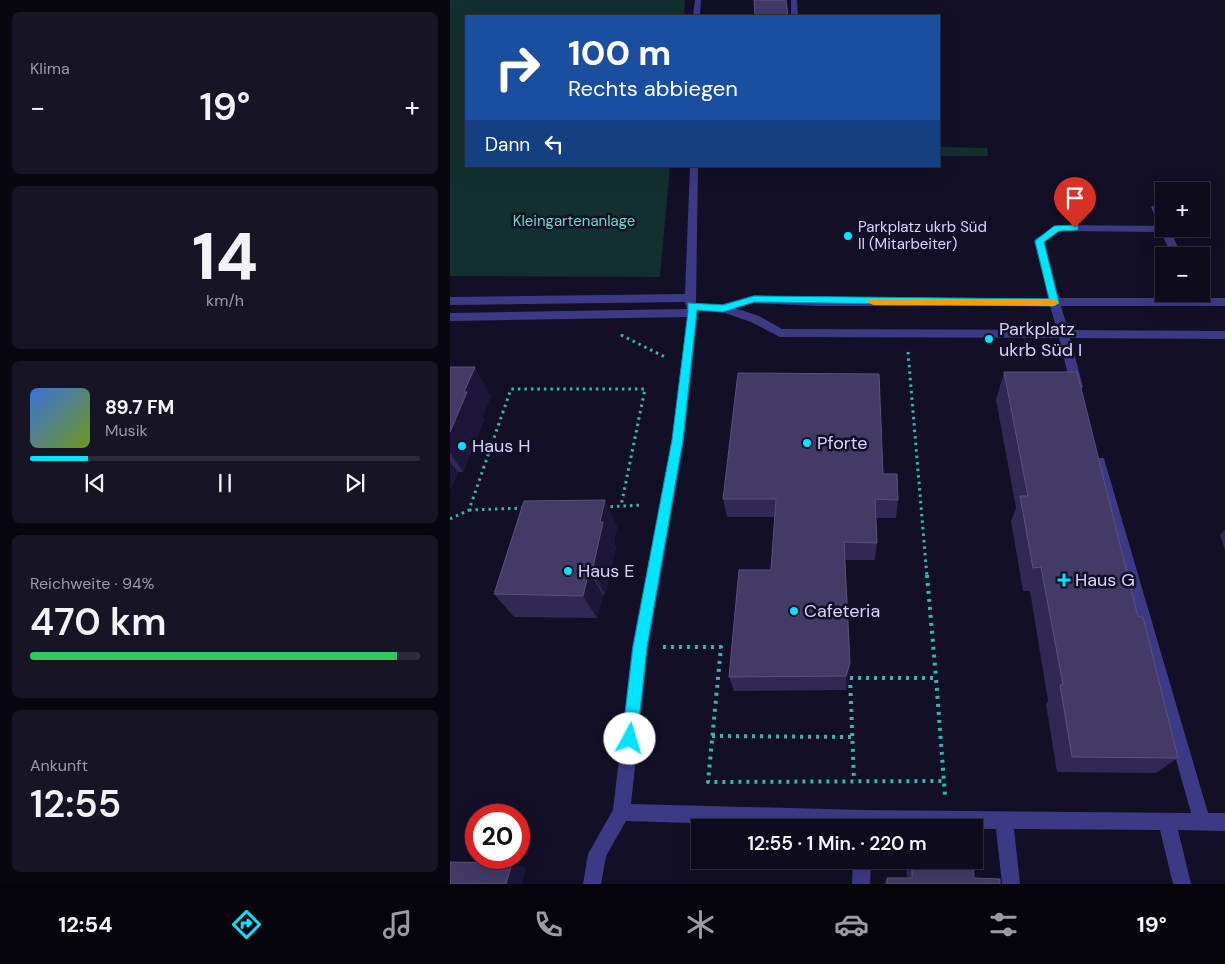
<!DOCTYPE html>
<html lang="de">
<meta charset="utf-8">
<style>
body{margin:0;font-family:"DM Sans",sans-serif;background:#171425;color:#f1f3f6;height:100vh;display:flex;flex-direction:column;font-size:19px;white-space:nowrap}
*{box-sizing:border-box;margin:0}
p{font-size:16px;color:#9b9ba3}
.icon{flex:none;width:28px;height:28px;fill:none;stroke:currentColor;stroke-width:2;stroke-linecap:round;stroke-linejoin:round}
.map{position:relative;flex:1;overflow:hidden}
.sheet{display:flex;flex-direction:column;gap:12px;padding:12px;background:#08060f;width:450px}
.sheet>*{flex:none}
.hud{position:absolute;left:15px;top:15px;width:475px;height:152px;border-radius:0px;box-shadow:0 5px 20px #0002,0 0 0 1px #2e2b3b;background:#1a4fa0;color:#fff;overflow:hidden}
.fabs{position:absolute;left:705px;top:182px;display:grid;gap:10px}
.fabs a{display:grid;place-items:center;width:55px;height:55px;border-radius:0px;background:#0e0b1c;box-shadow:0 5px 20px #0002,0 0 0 1px #2e2b3b;font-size:25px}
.speed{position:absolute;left:15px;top:804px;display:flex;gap:10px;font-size:25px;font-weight:700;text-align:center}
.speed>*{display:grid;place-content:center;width:65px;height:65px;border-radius:50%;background:#0e0b1c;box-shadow:0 5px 20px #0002,0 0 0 1px #2e2b3b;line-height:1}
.speed .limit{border:8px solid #d22;background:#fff;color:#111}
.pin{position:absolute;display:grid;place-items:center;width:42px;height:42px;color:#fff;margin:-51px -21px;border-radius:50% 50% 50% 0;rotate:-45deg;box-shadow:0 0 5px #0007}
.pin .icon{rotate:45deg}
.me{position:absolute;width:55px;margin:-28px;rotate:6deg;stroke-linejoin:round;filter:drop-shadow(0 0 4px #0008)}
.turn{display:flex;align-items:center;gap:18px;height:105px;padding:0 20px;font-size:22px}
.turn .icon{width:65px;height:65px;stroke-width:2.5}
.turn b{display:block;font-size:35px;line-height:42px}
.then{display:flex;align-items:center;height:48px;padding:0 20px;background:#0003;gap:10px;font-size:19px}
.big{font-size:38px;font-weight:600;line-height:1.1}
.sheet .tile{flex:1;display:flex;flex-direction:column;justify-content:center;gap:8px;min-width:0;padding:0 18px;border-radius:8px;background:#171425}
.sheet .dial{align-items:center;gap:0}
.dial b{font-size:65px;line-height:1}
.song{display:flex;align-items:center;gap:15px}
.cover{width:60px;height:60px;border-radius:8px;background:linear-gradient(135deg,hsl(220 70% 55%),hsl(80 70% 35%))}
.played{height:5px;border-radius:2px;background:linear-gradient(90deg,#00e5ff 15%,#2e2b3b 15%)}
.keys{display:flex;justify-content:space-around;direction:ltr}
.heat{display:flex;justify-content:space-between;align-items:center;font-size:28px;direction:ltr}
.charge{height:8px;border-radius:4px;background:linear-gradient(90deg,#34c759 94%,#2e2b3b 0)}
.trip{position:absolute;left:241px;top:819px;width:292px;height:50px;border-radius:0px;background:#0e0b1c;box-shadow:0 5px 20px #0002,0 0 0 1px #2e2b3b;font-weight:600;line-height:50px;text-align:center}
.tabs{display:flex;height:80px;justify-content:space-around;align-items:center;background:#06040b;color:#9b9ba3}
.tabs .icon{width:35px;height:35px}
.tabs .current{color:#00e5ff}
.tabs b{font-size:22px;color:#f1f3f6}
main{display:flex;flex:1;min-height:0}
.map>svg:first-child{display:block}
.green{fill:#12302f}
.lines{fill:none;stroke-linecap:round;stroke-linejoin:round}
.path-far2{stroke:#2fb8b0;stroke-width:2.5;stroke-dasharray:2 3;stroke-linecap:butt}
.path-far1{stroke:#2fb8b0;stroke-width:3;stroke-dasharray:2.5 4;stroke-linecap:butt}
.path{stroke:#2fb8b0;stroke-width:4;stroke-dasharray:3 5;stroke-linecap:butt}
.minor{fill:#3d3a85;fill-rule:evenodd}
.wall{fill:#312854}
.shaded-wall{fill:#1d163a}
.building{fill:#433a66;stroke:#5a527e}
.route{fill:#00e5ff;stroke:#0095a6}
.slow{fill:#f59e0b}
.poi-dot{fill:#00e5ff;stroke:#130f26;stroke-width:2}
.labels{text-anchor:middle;stroke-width:5;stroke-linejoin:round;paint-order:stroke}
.far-park-label{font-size:15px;fill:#5fe0c0;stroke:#130f26}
.far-poi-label{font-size:15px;fill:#d9d4ff;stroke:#130f26;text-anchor:start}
.poi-label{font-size:18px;fill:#d9d4ff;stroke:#130f26;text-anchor:start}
</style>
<main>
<section class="sheet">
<div class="tile"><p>Klima</p>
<div class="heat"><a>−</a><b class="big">19°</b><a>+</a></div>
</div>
<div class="tile dial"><b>14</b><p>km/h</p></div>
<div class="tile">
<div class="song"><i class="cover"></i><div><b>89.7 FM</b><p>Musik</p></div></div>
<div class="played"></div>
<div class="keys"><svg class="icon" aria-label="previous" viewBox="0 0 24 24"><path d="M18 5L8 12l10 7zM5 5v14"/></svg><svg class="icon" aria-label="pause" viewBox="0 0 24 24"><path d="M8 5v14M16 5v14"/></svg><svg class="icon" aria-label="next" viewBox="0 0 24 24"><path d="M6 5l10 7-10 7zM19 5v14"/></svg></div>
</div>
<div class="tile"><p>Reichweite · 94%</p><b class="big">470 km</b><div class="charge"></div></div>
<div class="tile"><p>Ankunft</p><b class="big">12:55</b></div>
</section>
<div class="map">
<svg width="775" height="884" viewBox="0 0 775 884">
<rect width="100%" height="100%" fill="#130f26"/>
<g class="green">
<polygon points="0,0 235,0 234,16 16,16 16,166 220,166 210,277 0,276"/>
<polygon points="489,147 537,148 538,156 489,156"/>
</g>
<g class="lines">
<polyline class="path-far2" points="171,335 173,336"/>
<g class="path-far1">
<polyline points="171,335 215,357"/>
<polyline points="458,352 477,577"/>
<polyline points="154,507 193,505"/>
<polyline points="19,510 75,508"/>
<polyline points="0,519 19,510 61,389 195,389 171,506"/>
</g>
<g class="path">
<polyline points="477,575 486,678"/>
<polyline points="213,647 271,647 258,782 494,781"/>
<polyline points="400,677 404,781"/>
<polyline points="400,678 486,678 495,795"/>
<polyline points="262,736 401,737"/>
</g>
<g class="minor">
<polygon points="245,0 251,0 250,16 243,16"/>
<polygon points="341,0 347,0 348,16 341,16"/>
<path d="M240,166H248L246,303L273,304L304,295L368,298H599L584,241L585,239L607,225L709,226L701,207L706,204C716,208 714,220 714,229H720L730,252L729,254H721L711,232L609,231L594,242L609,298H775V306H611L618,330L775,331V339L620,338L633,387L627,391L621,387L609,338L330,337L301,322L272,312L248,310L234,440L198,647L181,804L414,810L741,813L643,462L644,458H654L655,462L758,813H775V831L728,830L741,884H723L710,830L564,829L570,884H552L546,829L408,828L176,821L156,856L151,884H133L138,854L163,810L182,647L222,440L237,317L0,321V313L237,309L235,302L0,305V297L235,294ZM304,303L368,306H600L607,330L332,329L309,316L285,308Z"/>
<polygon points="403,860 421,860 420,884 402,884"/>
</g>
</g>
<g class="wall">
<polygon points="0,367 41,396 32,417 34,420 13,472 8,472 0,490"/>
<polygon points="554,372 688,617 728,758 706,773 607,772 596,704 598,701 580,591 573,591 561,521 566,508 546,400"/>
<polygon points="433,474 448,500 446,518 426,518 427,543 425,560 395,560 400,663 400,678 396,690 284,691 279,677 321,570 325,517 277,517 273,499"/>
<polygon points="167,526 164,543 166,547 155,595 153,595 147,618 64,617 44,594"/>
<polygon points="775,529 775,550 770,535"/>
<polygon points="456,860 523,860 524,878 550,884 434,884 437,878 457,878"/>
</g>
<g class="shaded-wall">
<polygon points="25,367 41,396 32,417 34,420 13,472 0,453 0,432 14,392"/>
<polygon points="0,462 8,472 0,490"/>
<polygon points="155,500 167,526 164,543 166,547 155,595 142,572 150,522"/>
<polygon points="139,571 153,595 147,618 133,596"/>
<polygon points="400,663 400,678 396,690 396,676"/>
<polygon points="62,863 76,868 72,884 56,884"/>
</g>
<g class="building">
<polygon points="304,0 336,0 338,16 305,16"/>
<polygon points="0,367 25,367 14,392 17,392 0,432"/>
<polygon points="554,372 627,372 688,617 693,617 728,758 622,757 610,685 613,685 591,567 583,568 570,496 578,496"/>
<polygon points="288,373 429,374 433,474 447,474 448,500 425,499 427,543 394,542 400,663 396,676 279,677 289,570 321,570 326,499 273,499"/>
<polygon points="155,500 150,522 153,522 142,572 139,571 133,596 44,594 74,501"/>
<polygon points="462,860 523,860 524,878 550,879 550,884 437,884 437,878 462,878"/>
<polygon points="0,862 62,863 56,884 0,884"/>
</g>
<polygon class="route" points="625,225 628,226 628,230 609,231 594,242 609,303 604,306 304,302 273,312 247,310 233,440 197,647 187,739 185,744 180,746 175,744 172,739 183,647 222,440 238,312 238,303 273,305 304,296 599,299 585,241 604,226"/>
<polygon class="slow" points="419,299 604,299 609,303 604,306 423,305 418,302"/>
<g class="poi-dot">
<circle cx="398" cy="236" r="5"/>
<circle cx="539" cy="339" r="5"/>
<circle cx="357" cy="443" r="5"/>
<circle cx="12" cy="446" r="5"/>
<circle cx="118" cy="571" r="5"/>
<path d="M611.5 572.5h5v5h5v5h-5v5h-5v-5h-5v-5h5z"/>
<circle cx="344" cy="611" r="5"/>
</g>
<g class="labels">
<g class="far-park-label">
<text x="124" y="226">Kleingartenanlage</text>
</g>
<g class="far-poi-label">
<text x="408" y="232">Parkplatz ukrb Süd<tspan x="408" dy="17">II (Mitarbeiter)</tspan></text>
</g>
<g class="poi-label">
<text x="549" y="335">Parkplatz<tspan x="549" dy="21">ukrb Süd I</tspan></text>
<text x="367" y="449">Pforte</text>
<text x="22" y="452">Haus H</text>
<text x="128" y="577">Haus E</text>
<text x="625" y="586">Haus G</text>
<text x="354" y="617">Cafeteria</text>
</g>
</g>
</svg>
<div class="fabs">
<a>+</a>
<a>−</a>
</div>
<div class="speed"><div class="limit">20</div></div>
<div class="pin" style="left:625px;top:228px;background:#d93025"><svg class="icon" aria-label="arrive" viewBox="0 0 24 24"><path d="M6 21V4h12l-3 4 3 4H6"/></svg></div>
<svg class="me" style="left:180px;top:739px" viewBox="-20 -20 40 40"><circle r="19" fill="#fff"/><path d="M0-13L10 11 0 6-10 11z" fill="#00e5ff"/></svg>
<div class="trip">12:55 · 1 Min. · 220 m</div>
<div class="hud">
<div class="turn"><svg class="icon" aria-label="right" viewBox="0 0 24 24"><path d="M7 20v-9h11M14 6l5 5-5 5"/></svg><div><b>100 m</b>Rechts abbiegen</div></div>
<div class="then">Dann<svg class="icon" aria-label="left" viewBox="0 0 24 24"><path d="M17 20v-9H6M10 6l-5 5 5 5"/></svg></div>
</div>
</div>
</main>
<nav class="tabs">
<b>12:54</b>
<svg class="icon current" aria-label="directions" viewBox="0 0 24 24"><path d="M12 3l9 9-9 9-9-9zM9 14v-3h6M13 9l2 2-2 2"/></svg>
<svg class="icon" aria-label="music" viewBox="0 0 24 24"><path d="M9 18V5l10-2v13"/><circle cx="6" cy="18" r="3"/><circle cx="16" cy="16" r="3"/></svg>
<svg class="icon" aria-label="phone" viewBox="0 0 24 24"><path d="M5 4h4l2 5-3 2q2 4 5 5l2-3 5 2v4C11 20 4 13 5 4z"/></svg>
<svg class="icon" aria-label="climate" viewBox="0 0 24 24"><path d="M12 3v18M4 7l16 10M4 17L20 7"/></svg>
<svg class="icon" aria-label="car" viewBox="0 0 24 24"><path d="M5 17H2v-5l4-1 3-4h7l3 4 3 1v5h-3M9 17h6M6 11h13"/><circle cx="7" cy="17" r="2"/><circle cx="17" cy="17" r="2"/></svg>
<svg class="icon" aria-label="filters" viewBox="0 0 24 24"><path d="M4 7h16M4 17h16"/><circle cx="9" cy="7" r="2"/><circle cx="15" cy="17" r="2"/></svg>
<b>19°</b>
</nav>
